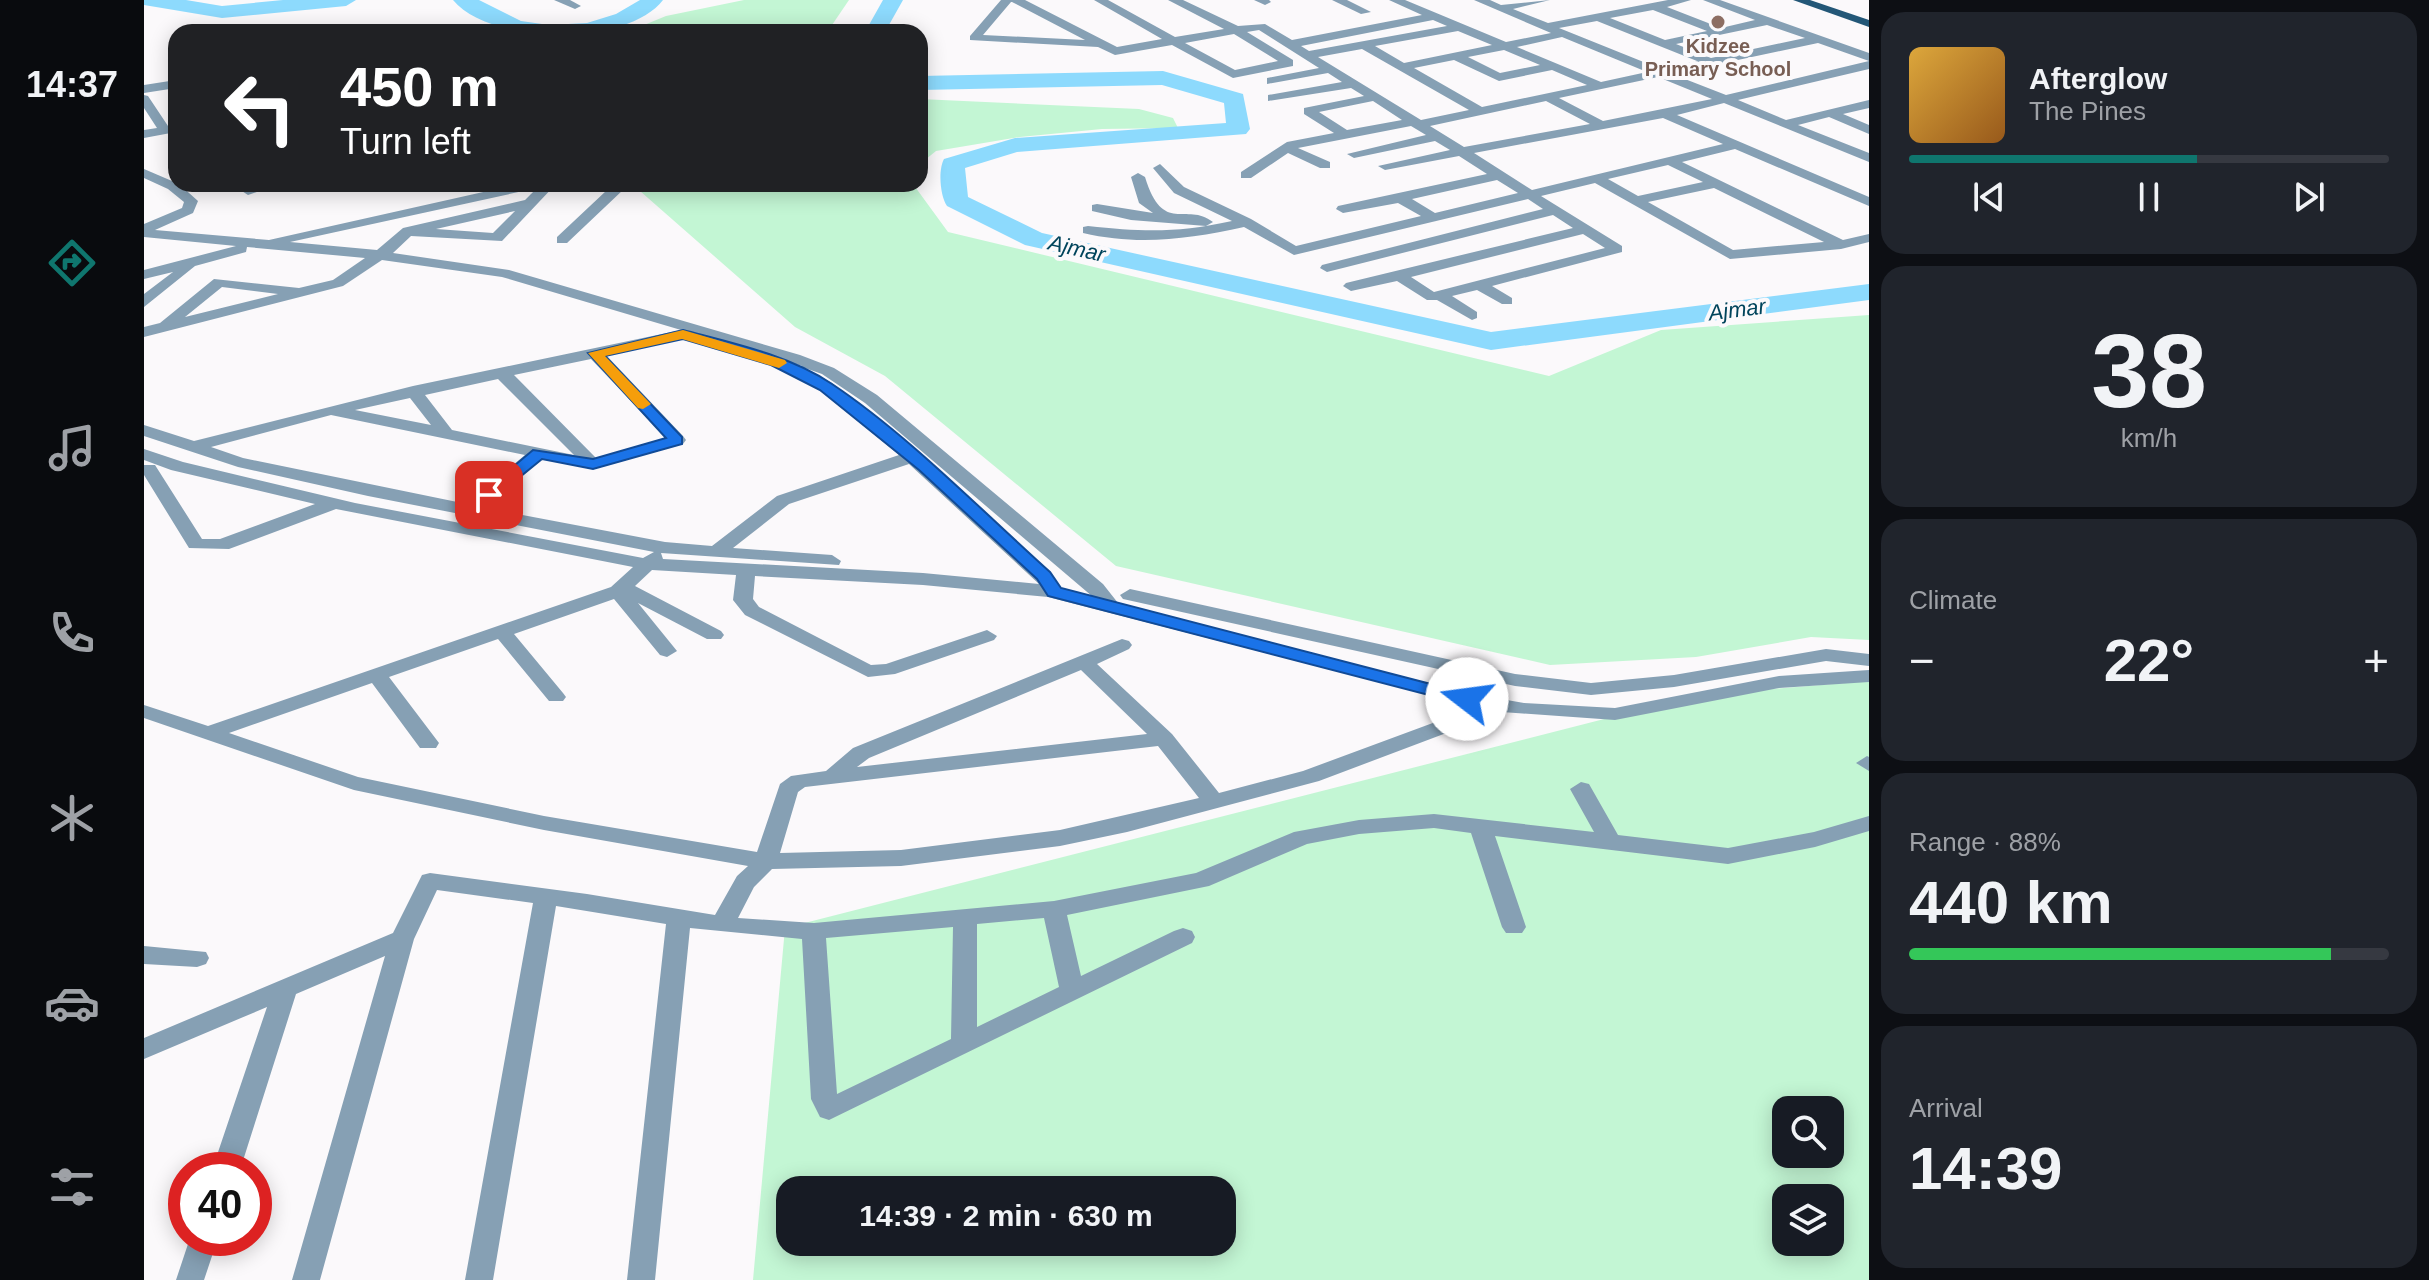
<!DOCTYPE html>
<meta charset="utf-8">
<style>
body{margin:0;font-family:Arial,sans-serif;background:#20242c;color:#f1f3f6;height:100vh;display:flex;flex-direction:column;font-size:30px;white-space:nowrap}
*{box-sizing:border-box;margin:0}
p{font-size:26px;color:#9ea1a6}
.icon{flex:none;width:44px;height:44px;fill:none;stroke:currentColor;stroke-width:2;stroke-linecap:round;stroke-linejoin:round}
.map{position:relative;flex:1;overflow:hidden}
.sheet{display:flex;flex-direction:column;gap:12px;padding:12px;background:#0d0f14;width:560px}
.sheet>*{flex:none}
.banner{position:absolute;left:24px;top:24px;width:760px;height:168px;border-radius:24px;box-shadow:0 4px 20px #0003;background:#202124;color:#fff;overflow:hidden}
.buttons{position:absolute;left:1628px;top:1096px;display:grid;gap:16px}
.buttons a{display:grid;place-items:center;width:72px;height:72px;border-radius:16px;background:#171b24;box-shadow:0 4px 20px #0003;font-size:40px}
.speed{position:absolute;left:24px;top:1152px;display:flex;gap:16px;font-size:40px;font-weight:700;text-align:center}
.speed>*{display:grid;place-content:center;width:104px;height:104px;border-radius:50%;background:#171b24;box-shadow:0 4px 20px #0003;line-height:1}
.speed .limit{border:12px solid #d22;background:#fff;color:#111}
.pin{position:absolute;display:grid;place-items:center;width:68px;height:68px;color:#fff;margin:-34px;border-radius:16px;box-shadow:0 4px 12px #0006}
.me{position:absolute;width:88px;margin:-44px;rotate:285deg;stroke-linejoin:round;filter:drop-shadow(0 0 6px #0008)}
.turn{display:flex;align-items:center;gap:28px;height:168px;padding:0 40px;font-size:36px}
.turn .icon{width:104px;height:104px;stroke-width:2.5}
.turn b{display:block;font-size:56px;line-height:68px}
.big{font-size:60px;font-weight:600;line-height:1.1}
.sheet .card{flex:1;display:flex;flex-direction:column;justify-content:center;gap:12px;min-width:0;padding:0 28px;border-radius:24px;background:#20242c}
.sheet .dial{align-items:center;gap:0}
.dial b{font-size:104px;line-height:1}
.song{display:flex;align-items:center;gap:24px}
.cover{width:96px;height:96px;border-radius:12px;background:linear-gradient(135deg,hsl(40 70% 55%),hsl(30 70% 35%))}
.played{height:8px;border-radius:4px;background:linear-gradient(90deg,#0f766e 60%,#363941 60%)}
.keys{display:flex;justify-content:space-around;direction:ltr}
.heat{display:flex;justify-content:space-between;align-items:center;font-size:44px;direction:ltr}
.charge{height:12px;border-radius:6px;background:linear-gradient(90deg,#34c759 88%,#363941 0)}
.trip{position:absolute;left:632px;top:1176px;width:460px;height:80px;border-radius:24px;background:#171b24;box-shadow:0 4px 20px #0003;font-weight:600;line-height:80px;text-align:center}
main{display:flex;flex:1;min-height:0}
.menu{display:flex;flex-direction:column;width:144px;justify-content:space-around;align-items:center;background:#090b0e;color:#9ea1a6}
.menu .icon{width:56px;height:56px}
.menu .current{color:#0f766e}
.menu b{font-size:36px;color:#f1f3f6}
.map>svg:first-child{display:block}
.green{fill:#c3f6d4;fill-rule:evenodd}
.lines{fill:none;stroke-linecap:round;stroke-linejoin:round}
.river{fill:#8ddafd;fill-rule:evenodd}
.minor{fill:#86a0b4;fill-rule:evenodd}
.major{fill:#235777;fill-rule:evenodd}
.route{fill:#1a73e8;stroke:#114b97;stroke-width:2}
.slow{fill:#f59e0b}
.education-dot{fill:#8d6e63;stroke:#fbf9fb;stroke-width:3}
.labels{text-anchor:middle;stroke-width:8;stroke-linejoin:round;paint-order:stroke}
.far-education-label{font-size:20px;font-weight:bold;fill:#785e54;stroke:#fbf9fb}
.far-water-label{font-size:22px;font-style:italic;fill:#00445b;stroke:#fbf9fb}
</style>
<main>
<nav class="menu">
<b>14:37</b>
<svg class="icon current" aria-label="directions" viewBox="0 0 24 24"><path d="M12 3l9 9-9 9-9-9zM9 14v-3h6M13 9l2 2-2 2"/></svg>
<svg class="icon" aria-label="music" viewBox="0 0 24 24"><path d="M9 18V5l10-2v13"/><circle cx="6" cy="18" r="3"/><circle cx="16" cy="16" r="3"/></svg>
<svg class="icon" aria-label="phone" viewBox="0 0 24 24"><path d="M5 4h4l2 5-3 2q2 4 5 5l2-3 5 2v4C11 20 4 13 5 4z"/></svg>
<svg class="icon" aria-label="climate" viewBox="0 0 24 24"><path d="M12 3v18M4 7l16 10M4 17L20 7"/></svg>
<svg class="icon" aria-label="car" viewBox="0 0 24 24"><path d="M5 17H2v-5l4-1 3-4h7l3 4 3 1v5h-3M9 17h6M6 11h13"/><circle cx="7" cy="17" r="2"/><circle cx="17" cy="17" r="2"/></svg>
<svg class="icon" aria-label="filters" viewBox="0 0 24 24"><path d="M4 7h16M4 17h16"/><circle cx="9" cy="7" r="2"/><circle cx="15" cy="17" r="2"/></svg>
</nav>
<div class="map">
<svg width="1725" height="1280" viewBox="0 0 1725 1280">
<rect width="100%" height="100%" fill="#fbf9fb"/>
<g class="green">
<polygon points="600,0 705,0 688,25 677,32 483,32 522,16"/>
<polygon points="776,99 995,109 1029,118 1034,128 958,129 876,137 792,151 776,164"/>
<polygon points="488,184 769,184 804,232 1405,376 1517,330 1725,315 1725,640 1667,637 1552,657 1406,665 972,566 741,376 651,327"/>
<path d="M1725,681V1280H609L641,928L1554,695ZM1642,1110H1686V1154H1642ZM646,1190H1078V1242H646ZM1642,1198H1686V1242H1642Z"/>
</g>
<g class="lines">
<g class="river">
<polygon points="0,0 42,0 78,6 139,0 212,0 202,6 78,18 0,5"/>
<path d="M309,0H335L377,21L405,25L443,23L472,14L496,0H519C483,47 346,45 309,0Z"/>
<polygon points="739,0 759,0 741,32 721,32"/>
<path d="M1019,71L1099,94L1106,129L1102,134L873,152L821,168L824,197L898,233L1347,332L1725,284V300L1347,350L881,245L803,206C796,196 794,170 800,159L871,138L1082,123L1080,103L1018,85L776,90V76Z"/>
</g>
<g class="minor">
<polygon points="410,0 426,0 437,6 431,9"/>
<path d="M857,0H881L973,47L1018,39L950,0H964L1031,37L1080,29L1024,0H1039L1094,26L1121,24L1148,40L1278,15L1245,0H1261L1362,42L1407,33L1330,0H1346L1357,5L1406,0L1369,9L1404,23L1524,0H1547L1523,7L1577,28L1611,20L1559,0H1576L1725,53V61L1674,43L1528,74L1582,95L1725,61V69L1594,100L1642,120L1725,100V108L1699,114L1725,125V134L1685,117L1654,125L1725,153V162L1580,103L1533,115L1725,197V206L1591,149L1538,162L1699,240L1725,234V242L1697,249L1586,259L1451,183L1397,196L1478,246V252L1348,286L1368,298V304H1358L1333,290L1308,296L1333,312V318L1328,320L1293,300H1283L1253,281L1207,291L1199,286L1202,283L1429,228L1409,215L1183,272L1176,268L1178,265L1399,209L1384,199L1150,255L1100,227C1045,239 994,246 939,233V227L944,226C1000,232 1033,233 1088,221L1030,193L1009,168L1016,164L1040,187L1107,219L1152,246L1277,216L1254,203L1199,213L1192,209L1194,206L1343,174L1315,156L1241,170L1234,166L1306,150L1291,141L1210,158L1203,154L1282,135L1267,126L1154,148L1186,162V168H1176L1144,153L1107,178H1097V172L1143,142L1190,133L1160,114V108L1220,96L1207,88L1124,101V95L1198,82L1184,73L1123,84V78L1175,68L1115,30L1103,32L1149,60V66L1089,78L1028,45L971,55L954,47L826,40V36ZM867,2H868L941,40L839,35ZM1509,10L1563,31L1521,40L1466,18ZM1289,20L1303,26L1165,51L1157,46ZM1453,21L1553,61L1517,69L1415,28ZM1623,25L1661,38L1567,58L1532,44ZM1314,31L1348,45L1260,63L1231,46ZM1090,34L1134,61L1091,70L1041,43ZM1418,37L1503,72L1457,82L1373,47ZM1218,49L1325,110L1277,120L1174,57ZM1360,50L1396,65L1356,73L1324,57ZM1310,60L1355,81L1408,70L1443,85L1338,107L1270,68ZM1514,77L1568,99L1459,121L1415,98ZM1229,101L1258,120L1203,130L1175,112ZM1402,101L1446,124L1320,147L1286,126ZM1519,118L1579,144L1388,190L1330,153ZM1524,165L1559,182L1494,196L1464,179ZM1353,180L1374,193L1291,213L1268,199ZM1570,188L1680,242L1589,250L1504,202ZM1439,234L1461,248L1290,292L1267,277Z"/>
<polygon points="1110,0 1125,0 1127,2 1121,5"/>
<polygon points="1188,0 1203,0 1227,12 1217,14"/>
<polygon points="32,80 32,88 0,93 0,85"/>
<polygon points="0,95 4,96 24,126 32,124 32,132 0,138 0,130 13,128 0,108"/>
<path d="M0,169L35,184L54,201L49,213L11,230L125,240L375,184H412L358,241L267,236L249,253L365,270L656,355L690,368L733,395L959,584L974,603L1323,693L1380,703L1471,708L1635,676L1725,670V682L1635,688L1471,720L1358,712L1175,781L983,832L916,846L757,866L628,869L610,887L594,918L670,923L910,901L1052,873L1150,832L1215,820L1290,814L1450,832L1426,789L1437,782L1445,784L1474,835L1584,848L1670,832L1725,816V831L1671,847L1584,864L1351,836L1382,927L1378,933H1362L1358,927L1327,833L1290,828L1215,834L1163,844L1065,886L923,915L937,976L1030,931L1039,928L1048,931L1051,937L1048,943L685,1120L676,1117L667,1099L658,939L546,928L511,1280H483L522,924L412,906L349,1280H321L389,903L293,890L270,939L176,1280H148L241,956L152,994L96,1170H68L123,1007L0,1059V1038L249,933L278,875L286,873L443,894L571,915L593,876L604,866L400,830L210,790L0,718V705L64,726L467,587L489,567L192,509L85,549L45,548L0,475V465H11L58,539H76L171,504L27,470L0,460V449L39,462L211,503L499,558L510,552L224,496L94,467L0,436V425L50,441L269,386L537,330L358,277L238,260L199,286L0,337V327L16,323L70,279L155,288L189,280L221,258L103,247L102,252L51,266L0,307V294L29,272L0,279V270L92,246L0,237V224L38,208L40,202L24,189L0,178ZM393,188L381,200L259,228L233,250L146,242ZM371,211L349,233L292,229ZM78,287L134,294L41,317ZM546,332L658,366L646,367L644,370L676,389L755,455L633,496L568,546L521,542L341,508L398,459L449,469L539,444L542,440L539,436L462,355L545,337ZM447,359L522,438L452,458L370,375ZM658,367L678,374L721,403L949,597L917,589L906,572L786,463L688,383ZM354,379L430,455L308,430L281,395ZM266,398L287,425L211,410ZM187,415L381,455L323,504L99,458L67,447ZM765,464L895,584L779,573L519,559L517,553L695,565L697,561L688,555L589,548L645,504ZM508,570L592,575L589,600L601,615L724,677L751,674L850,640L853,636L843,630L742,664L727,665L615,607L609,599L611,576L779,585L904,597L1332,707L1159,771L1075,793L1028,734L953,664L985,649L988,645L985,641L978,639L709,748L682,771L647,776L636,784L613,852L400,816L214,777L85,733L228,683L276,748H292L295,743L245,677L354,639L405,701H419L422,697L419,693L370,634L470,599L516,655L523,657L533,651L494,603L563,639H577L580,635L577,631L491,586ZM937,670L1003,734L713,767L725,758ZM1014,746L1055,798L916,830L757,850L636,853L654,792L661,787ZM900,918L915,987L833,1027V924ZM809,927L807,1039L693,1094L682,938Z"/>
<path d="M994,173L1001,177C1019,236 1042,201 1069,222L1062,226L987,220L948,211V205L953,204L1009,213L995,203L987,177Z"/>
<polygon points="87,184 123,184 124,188 104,195"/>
<polygon points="433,184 467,184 480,189 423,243 413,243 413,237 462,191"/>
<polygon points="986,589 1371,674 1447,683 1530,675 1682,649 1725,654 1725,666 1682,661 1530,687 1447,695 1371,686 979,599 976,595"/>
<polygon points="1723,756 1725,757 1725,771 1712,763"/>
<polygon points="0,946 62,952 65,958 62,964 53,967 0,964"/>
<polygon points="46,1238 74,1238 60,1280 32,1280"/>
</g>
<polygon class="major" points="1649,0 1666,0 1725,20 1725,27"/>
</g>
<path class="route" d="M539,330C588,343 645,355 688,384C763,434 838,511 906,572L917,588L1329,695L1332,699L1323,705L904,596L893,579L775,470L676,390L627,365L539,339L461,356L538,437V444L449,469L398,459L350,498H339V492L389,450L449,459L522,438L444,353Z"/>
<polygon class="slow" points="539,330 641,360 643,363 635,368 538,339 461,356 504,401 507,404 499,409 494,408 444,353"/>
<circle class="education-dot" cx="1574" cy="22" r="8"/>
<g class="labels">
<g class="far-education-label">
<text x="1574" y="53">Kidzee<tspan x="1574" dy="23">Primary School</tspan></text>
</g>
<g class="far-water-label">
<text transform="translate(933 248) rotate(13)" y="8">Ajmar</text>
<text transform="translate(1593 309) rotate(-7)" y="8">Ajmar</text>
</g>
</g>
</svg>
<div class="buttons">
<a><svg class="icon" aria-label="search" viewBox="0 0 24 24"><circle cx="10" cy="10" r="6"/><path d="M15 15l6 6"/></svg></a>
<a><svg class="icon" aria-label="layers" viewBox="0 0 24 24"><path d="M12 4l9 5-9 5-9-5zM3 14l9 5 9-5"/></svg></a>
</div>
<div class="speed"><div class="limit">40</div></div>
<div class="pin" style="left:345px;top:495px;background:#d93025"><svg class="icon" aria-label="arrive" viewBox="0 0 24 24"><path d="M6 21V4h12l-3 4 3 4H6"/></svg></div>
<svg class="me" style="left:1323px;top:699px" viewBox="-20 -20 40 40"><circle r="19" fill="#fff"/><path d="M0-13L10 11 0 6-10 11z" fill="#1a73e8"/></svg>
<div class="trip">14:39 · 2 min · 630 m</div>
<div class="banner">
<div class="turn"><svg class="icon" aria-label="left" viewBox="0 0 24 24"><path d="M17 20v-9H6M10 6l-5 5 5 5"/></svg><div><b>450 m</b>Turn left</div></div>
</div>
</div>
<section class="sheet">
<div class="card">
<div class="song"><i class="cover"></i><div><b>Afterglow</b><p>The Pines</p></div></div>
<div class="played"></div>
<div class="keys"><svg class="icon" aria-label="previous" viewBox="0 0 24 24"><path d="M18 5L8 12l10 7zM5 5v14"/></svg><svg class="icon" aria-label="pause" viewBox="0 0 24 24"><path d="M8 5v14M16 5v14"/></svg><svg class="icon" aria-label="next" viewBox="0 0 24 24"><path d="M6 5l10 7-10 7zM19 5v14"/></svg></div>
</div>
<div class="card dial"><b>38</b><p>km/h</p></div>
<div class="card"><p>Climate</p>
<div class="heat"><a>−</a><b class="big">22°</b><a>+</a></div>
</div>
<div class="card"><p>Range · 88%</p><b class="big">440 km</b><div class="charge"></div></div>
<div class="card"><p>Arrival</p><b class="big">14:39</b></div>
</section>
</main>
